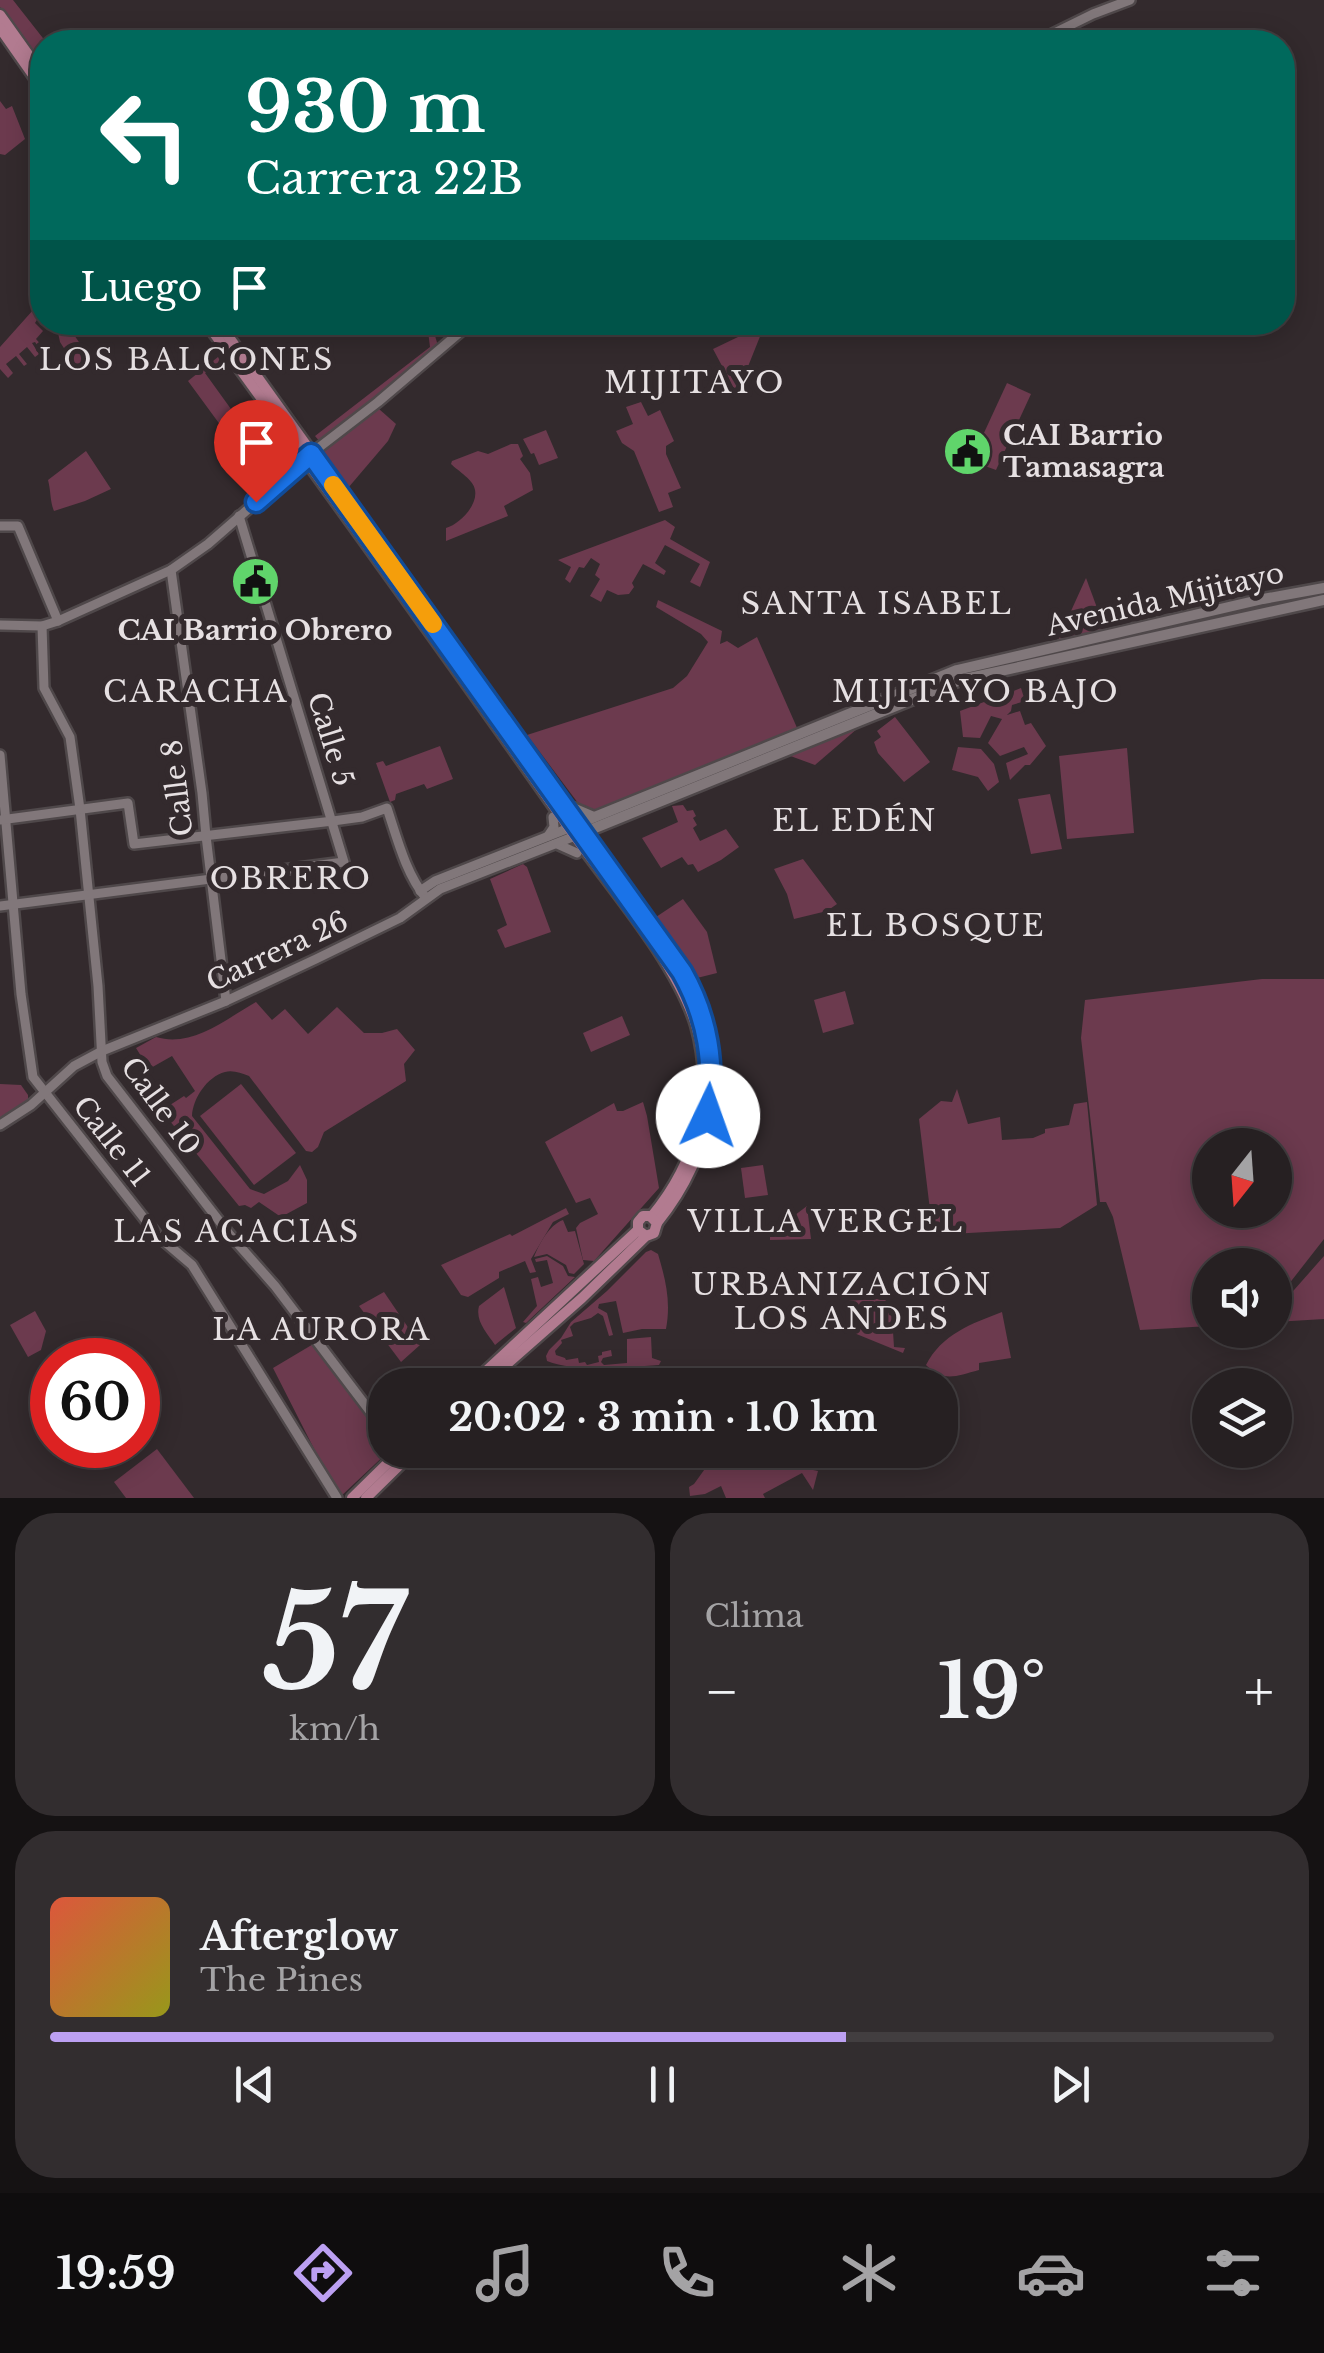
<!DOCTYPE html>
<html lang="es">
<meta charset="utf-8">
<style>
body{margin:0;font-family:"Libre Baskerville",serif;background:#322d2f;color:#f1f3f6;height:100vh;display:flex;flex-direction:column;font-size:38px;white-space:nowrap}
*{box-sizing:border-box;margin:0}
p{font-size:32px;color:#a4a3a5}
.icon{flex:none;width:55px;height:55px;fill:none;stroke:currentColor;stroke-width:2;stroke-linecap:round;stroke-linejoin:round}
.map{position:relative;height:1498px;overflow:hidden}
.sheet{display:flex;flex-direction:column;gap:15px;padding:15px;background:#151213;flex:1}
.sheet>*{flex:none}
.guide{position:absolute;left:30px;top:30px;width:1265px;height:305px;border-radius:40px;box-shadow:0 5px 25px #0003,0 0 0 2px #423e40;background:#00695c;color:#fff;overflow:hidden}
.needle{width:65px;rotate:197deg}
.controls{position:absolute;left:1192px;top:1128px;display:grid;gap:20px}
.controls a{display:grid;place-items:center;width:100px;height:100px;border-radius:50%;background:#262022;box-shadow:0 5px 25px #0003,0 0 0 2px #423e40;font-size:50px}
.speed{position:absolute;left:30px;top:1338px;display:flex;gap:20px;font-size:50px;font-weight:700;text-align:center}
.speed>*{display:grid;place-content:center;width:130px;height:130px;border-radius:50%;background:#262022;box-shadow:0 5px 25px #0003,0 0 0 2px #423e40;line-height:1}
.speed .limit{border:15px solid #d22;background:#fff;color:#111}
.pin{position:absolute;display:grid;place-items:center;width:85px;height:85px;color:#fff;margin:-102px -42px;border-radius:50% 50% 50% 0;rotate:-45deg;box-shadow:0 0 10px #0007}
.pin .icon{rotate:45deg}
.me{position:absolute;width:110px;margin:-55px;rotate:3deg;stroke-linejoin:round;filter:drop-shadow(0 0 8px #0008)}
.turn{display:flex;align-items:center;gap:35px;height:210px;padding:0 50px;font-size:45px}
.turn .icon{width:130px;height:130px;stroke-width:2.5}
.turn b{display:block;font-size:70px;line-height:85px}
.then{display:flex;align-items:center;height:95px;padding:0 50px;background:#0003;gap:20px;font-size:38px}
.big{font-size:75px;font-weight:800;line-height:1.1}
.sheet .widget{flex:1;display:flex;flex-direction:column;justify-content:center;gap:15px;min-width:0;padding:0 35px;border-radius:40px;background:#322d2f}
.sheet .dial{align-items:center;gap:0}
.dial b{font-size:130px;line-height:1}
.song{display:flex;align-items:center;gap:30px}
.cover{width:120px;height:120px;border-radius:15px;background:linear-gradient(135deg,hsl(10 70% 55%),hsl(60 70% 35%))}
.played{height:10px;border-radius:5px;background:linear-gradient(90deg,#bca0f2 65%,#423e40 65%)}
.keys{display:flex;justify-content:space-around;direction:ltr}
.heat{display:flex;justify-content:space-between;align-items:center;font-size:55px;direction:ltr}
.sheet .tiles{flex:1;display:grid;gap:15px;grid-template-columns:1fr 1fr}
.widget:last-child{grid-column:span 2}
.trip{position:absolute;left:368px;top:1368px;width:590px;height:100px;border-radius:40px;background:#262022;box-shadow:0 5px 25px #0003,0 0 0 2px #423e40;font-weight:800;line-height:100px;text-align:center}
.dock{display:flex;height:160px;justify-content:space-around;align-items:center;background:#0f0d0e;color:#a4a3a5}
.dock .icon{width:70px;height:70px}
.dock .active{color:#bca0f2}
.dock b{font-size:45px;color:#f1f3f6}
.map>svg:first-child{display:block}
.green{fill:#6c3a4e;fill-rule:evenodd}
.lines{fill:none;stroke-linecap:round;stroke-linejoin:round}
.tertiary-casing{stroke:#4f484a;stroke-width:14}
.secondary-casing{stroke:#4f484a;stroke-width:15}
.primary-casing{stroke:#4f484a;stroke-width:15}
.tertiary{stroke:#81777a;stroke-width:9}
.secondary{stroke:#81777a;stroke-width:10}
.primary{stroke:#b27b90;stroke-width:10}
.route-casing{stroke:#114b97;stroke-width:25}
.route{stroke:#1a73e8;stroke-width:18}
.slow{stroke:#f59e0b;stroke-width:18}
.labels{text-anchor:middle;stroke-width:10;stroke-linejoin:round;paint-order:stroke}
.poi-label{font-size:28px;font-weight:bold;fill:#e6e0e2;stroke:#332a2d;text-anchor:start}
.street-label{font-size:28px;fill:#e6e0e2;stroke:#332a2d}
.neighbourhood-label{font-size:30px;letter-spacing:2.5px;fill:#e6e0e2;stroke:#332a2d}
</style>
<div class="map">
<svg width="1324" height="1498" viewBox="0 0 1324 1498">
<rect width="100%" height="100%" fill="#332a2d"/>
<g class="green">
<polygon points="0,0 13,0 46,42 42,42 42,65 0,7"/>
<polygon points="0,101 6,109 12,106 25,139 5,155 0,154"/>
<polygon points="42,300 42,318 38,318 35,323 43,331 36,339 45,349 42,352 35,342 32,343 39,354 35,357 27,347 19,354 27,364 24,366 16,356 6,364 13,373 8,378 0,369 0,347"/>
<polygon points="56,323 84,323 72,332 90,358 76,367 60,342"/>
<polygon points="765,324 737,394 713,349"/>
<polygon points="432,326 439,349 321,443 315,436 430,347 428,331"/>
<polygon points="218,357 220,361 205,373 236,416 221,426 188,381"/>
<polygon points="1007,383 1031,394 996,470 971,461"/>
<polygon points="641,402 648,416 660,410 674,441 666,446 666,454 681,488 668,493 673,507 659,512 634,451 622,443 616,431 633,424 626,407"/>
<polygon points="379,409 396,424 388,441 348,488 322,453"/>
<polygon points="546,430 558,458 539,465 534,453 531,454 523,439"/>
<path d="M511,444H518L523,456L520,459L530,473L533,490L504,506L508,516L446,541V528C460,524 478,505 475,490C474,480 458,471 451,464L452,461L478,451L488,454Z"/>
<path d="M86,451L111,489L85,501L54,511C50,502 51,491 48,480Z"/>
<polygon points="665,520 675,527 670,539 710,562 700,587 690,582 700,564 665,545 655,563 666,571 664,575 643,564 632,583 634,587 629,594 618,595 607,590 601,602 590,596 600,579 595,575 600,564 591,558 584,568 579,567 570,583 565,579 571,567 558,560"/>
<polygon points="1086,578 1106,632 1056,644"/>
<polygon points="658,600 722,631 720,644 727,641 738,648 757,637 798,730 667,783 663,783 618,801 616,803 592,812 584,811 527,735 673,688 687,676 708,642 701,634 656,607"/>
<polygon points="1021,688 1025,701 1012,705 1011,711 1007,715 1020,711 1025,725 1031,723 1046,746 1030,765 1025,765 1010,780 1006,763 1028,754 1024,747 1000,756 988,743 1002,719 991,716 980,738 963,737 960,711"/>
<polygon points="895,717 930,762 904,782 878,753 874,742 881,737 877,731"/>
<polygon points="865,722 815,765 785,754"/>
<polygon points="440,746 453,779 427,789 424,784 396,794 395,800 390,802 376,763 383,761 386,766"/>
<polygon points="958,747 981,749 994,764 999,782 988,791 978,777 952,770"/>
<polygon points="1127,748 1134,833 1067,839 1059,756"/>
<polygon points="1050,794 1062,849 1031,854 1018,799"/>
<polygon points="683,805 687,811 693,810 696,816 693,818 697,825 693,828 700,841 726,829 739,847 721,860 698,872 693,864 688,865 682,857 661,868 642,838 678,822 672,806"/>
<polygon points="803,859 837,904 827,911 794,919 787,894 774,869"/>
<polygon points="523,864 527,867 551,932 505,948 497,930 507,925 490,879"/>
<polygon points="683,899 707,932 717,973 693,979 653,919"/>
<path d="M1262,979H1324V1239L1285,1289L1275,1293V1265H1210V1326L1140,1330L1113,1217L1106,1202H1100L1081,1038L1085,1000ZM1275,1145V1210H1210V1145Z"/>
<polygon points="845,991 854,1024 823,1033 814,1000"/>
<path d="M256,1002L272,1020L285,1009L308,1034L337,1007L364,1033H382L397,1029L415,1050L404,1064L406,1081L324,1132L318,1147L312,1152L306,1151L249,1076C241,1073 233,1070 225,1072C207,1077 193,1098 192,1116L250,1189L264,1194L288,1181L300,1165L307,1180V1203L281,1217L259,1202L251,1208L245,1205L239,1206L165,1115L171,1108L170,1105L184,1096L186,1098L195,1091L172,1056L149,1069L136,1048L156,1037C192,1048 226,1019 256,1002Z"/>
<polygon points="622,1016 630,1035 591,1052 583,1033"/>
<polygon points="0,1084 21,1085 28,1095 28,1105 0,1124"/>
<polygon points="241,1084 296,1153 254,1185 200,1116"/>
<polygon points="957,1089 968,1124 1000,1117 1002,1140 1033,1138 1045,1133 1045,1129 1069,1125 1074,1104 1087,1102 1097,1205 1060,1228 933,1235 919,1119 941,1101 952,1102"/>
<polygon points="643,1102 647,1116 659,1188 594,1261 583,1260 576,1228 580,1223 598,1214 590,1198 576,1203 545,1142 614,1103 617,1111 623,1111"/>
<polygon points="763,1165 768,1195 745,1198 741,1168"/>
<polygon points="807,1206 811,1239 770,1240 770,1234"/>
<polygon points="566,1208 569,1214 553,1222 531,1259 536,1272 530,1273 525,1261 499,1272 499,1278 468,1297 461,1295 441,1265 510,1234 512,1236"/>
<path d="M563,1220L568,1232L575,1231L584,1264L574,1274L569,1273L566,1265L547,1254L534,1257C539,1244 549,1225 563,1220Z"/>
<path d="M651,1250L658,1254C666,1281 671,1302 666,1329H642L623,1333L616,1301L599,1304L598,1308L607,1313L613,1335L609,1336L603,1316L598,1313L591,1318L574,1323L570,1327L573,1336L561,1340L562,1343L555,1351L556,1355L565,1358L566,1360L578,1358L579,1363L585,1362L587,1365L599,1362L598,1356L602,1355V1352L611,1350L612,1356L603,1358L601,1362L604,1365L627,1363V1339L651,1337L652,1358L661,1361L659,1365C625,1367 578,1373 547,1361L546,1356L549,1350L561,1338L571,1322L607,1291L646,1252Z"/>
<polygon points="547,1256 563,1266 568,1276 575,1277 526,1323 523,1322 537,1306 531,1279 538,1277 541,1287 553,1283 547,1260 536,1262 535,1259"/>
<polygon points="1324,1256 1324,1319 1275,1322 1275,1301 1287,1298"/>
<path d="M504,1287L516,1328L495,1345C487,1333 475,1321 479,1306Z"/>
<polygon points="384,1292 420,1345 401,1362 359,1306"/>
<polygon points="885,1298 889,1315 892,1316 894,1347 905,1348 903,1353 854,1333 854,1306 849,1306 848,1301"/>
<polygon points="35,1311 46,1331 41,1350 28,1357 10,1325"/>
<path d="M1002,1312L1011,1358L979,1363V1370C956,1376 944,1383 926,1365C942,1334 971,1324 1002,1312Z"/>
<polygon points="315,1343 385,1435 385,1450 390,1450 339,1498 273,1368"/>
<polygon points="157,1449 194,1498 126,1498 114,1482"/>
<polygon points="725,1450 791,1450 798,1467 818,1471 813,1490 802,1473 763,1494 765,1498 726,1498 721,1486 705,1494 690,1496 689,1487 694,1484 712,1459 715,1459 716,1454"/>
</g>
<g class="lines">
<defs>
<g id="tertiary">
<polyline points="1036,42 1093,14 1130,0"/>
<polyline points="0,526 18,526 58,621"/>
<polyline points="171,570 202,793 206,836 226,1001"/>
<polyline points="0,625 42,626 58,621 171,570 208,544 317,449 378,402 472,322"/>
<polyline points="42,626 44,688 70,737 80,809 98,986 102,1062 107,1076 230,1235 275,1286 385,1431"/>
<polyline points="0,755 21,994 33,1077 158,1236 192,1265 337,1498"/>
<path d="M0,820L128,803L134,844L333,821L362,817L387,808C397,838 406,874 426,898"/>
<polyline points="548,836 554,827 553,817"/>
<polyline points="557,844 577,853"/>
<polyline points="420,891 435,881 569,828"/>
<polyline points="0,906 344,862 239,516"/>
<polyline points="0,1125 31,1105 74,1066 102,1051 226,1001 316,959 400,918 440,889 575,836"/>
</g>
<g id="secondary">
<polyline points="573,808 594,817"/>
<polyline points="570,827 957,670 1263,599 1324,588"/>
<polyline points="580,834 960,680 1324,600"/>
</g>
<g id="primary">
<polyline points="0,15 42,74"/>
<polyline points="0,28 42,88"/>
<path d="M206,322C328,490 450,658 569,828C609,885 676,960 696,1025C716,1094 696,1163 652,1216"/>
<path d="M218,322L656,933C667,950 680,967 689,985C730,1067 713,1153 657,1223"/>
<polyline points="471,1385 638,1230"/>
<polyline points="483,1385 582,1298 646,1236 654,1233 657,1223 650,1216 643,1216 638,1222 638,1230 646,1236"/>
<polyline points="352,1498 401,1450"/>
<polyline points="366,1498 415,1450"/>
</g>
</defs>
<use href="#tertiary" class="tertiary-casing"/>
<use href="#secondary" class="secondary-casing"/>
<use href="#primary" class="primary-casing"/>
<use href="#tertiary" class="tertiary"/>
<use href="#secondary" class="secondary"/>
<use href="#primary" class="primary"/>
</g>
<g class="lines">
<defs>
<path id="route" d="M256,502L311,454L682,972C708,1018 715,1064 708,1116"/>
</defs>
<use href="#route" class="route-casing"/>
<use href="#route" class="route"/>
<polyline class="slow" points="333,485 433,624"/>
</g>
<defs>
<symbol id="civic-disc" viewBox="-11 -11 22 22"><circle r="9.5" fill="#60d56b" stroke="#332a2d"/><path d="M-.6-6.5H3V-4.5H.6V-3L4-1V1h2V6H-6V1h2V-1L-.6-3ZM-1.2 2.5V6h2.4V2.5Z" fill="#111"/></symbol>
</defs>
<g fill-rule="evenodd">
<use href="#civic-disc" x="940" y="424" width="55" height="55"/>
<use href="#civic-disc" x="228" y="554" width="55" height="55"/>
</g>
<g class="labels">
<g class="poi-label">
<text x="1003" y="445">CAI Barrio<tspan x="1003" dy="32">Tamasagra</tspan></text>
<text x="255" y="640" text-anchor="middle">CAI Barrio Obrero</text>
</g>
<g class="street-label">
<text transform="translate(1165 599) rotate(-13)" y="10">Avenida Mijitayo</text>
<text transform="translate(331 739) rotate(73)" y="10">Calle 5</text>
<text transform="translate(177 788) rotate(-97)" y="10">Calle 8</text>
<text transform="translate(277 951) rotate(-25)" y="10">Carrera 26</text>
<text transform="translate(161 1106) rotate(54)" y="10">Calle 10</text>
<text transform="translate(112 1141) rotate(52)" y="10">Calle 11</text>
</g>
<g class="neighbourhood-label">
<text x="187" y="370">LOS BALCONES</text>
<text x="695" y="393">MIJITAYO</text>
<text x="877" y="614">SANTA ISABEL</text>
<text x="196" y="702">CARACHA</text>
<text x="976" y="702">MIJITAYO BAJO</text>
<text x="855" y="831">EL EDÉN</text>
<text x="291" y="889">OBRERO</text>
<text x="936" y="936">EL BOSQUE</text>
<text x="826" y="1232">VILLA VERGEL</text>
<text x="237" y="1242">LAS ACACIAS</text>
<text x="842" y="1295">URBANIZACIÓN<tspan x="842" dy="34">LOS ANDES</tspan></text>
<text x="322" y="1340">LA AURORA</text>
</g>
</g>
</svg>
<div class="controls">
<a><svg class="needle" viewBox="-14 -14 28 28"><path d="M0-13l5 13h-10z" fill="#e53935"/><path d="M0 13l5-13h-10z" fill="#a4a3a5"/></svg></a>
<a><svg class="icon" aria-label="sound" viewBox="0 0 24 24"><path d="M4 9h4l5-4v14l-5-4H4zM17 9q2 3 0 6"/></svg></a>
<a><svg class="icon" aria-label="layers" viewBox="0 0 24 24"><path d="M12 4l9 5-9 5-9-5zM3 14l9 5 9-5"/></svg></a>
</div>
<div class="speed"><div class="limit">60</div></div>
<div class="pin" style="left:256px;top:502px;background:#d93025"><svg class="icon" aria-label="arrive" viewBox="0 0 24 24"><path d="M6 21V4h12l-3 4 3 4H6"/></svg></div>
<svg class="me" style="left:708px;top:1116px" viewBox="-20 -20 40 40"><circle r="19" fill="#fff"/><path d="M0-13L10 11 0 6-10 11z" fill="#1a73e8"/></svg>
<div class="trip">20:02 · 3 min · 1.0 km</div>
<div class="guide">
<div class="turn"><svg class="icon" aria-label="left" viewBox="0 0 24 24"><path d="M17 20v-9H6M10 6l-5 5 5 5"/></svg><div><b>930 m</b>Carrera 22B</div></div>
<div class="then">Luego<svg class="icon" aria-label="arrive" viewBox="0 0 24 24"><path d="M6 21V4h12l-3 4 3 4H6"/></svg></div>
</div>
</div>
<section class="sheet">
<div class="tiles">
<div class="widget dial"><b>57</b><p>km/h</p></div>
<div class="widget"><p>Clima</p>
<div class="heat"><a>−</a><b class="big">19°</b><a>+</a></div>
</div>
<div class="widget">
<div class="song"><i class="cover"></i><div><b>Afterglow</b><p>The Pines</p></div></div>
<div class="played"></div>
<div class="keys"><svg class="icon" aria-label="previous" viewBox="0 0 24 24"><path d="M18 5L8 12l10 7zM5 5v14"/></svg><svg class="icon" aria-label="pause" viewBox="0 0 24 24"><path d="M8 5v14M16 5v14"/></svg><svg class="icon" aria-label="next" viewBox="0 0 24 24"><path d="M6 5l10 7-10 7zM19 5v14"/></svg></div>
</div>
</div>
</section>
<nav class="dock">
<b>19:59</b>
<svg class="icon active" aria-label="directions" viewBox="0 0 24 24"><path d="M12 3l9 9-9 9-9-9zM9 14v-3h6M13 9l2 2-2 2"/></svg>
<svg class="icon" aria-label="music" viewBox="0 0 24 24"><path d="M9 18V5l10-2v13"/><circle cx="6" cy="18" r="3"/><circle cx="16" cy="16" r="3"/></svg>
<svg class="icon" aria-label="phone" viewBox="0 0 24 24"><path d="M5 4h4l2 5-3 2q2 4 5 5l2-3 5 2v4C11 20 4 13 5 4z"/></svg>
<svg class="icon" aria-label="climate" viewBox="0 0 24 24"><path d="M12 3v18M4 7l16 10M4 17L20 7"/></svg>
<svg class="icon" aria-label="car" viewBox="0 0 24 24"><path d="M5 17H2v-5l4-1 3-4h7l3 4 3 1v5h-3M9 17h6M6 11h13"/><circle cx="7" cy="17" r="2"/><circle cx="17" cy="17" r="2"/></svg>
<svg class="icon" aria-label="filters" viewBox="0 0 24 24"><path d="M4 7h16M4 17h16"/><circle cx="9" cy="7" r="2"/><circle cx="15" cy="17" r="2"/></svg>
</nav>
